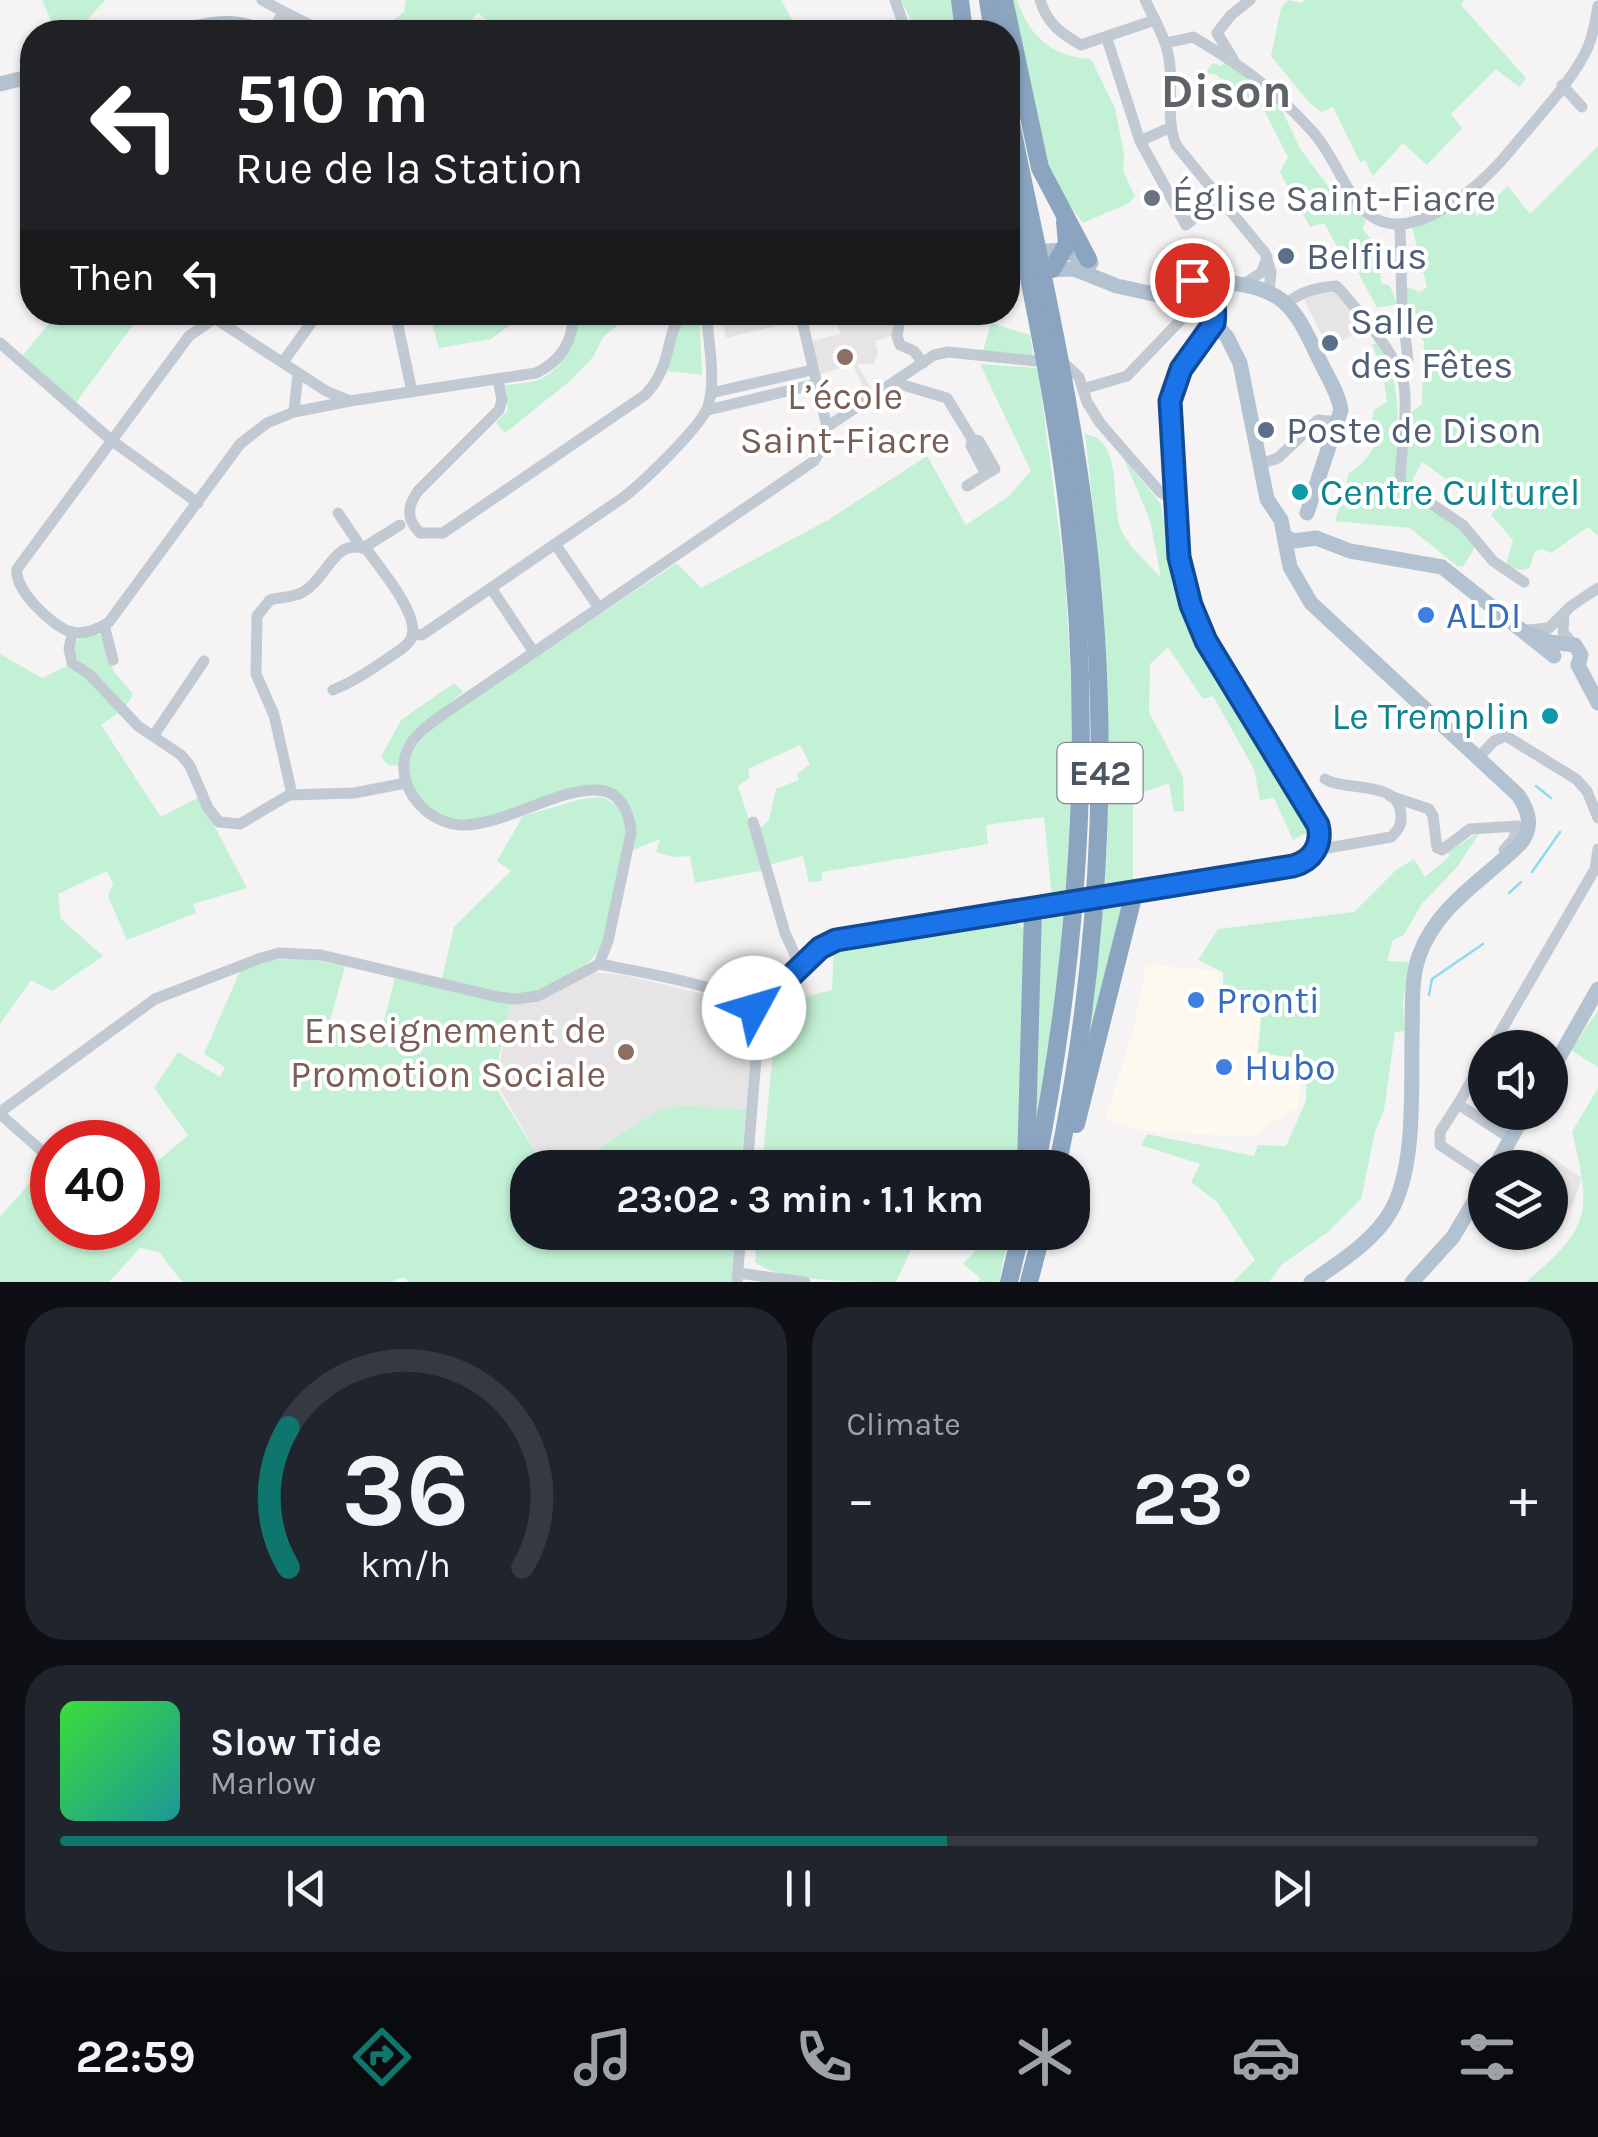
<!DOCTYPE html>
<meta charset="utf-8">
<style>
body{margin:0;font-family:Karla,sans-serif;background:#20242c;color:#f1f3f6;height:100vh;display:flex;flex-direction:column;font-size:38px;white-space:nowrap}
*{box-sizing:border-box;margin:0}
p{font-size:32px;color:#9ea1a6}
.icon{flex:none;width:55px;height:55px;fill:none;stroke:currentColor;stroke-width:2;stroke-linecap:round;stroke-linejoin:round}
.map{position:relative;height:1282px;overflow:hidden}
.panel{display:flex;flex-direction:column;gap:25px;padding:25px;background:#0d0f14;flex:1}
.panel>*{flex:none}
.top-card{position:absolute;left:20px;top:20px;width:1000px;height:305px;border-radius:40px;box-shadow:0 2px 8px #0004;background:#202124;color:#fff;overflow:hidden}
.controls{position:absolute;left:1468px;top:1030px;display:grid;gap:20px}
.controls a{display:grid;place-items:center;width:100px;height:100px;border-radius:50%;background:#171b24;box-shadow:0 2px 8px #0004;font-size:50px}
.speed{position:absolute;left:30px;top:1120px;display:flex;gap:20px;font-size:50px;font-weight:700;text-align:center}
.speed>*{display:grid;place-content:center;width:130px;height:130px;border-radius:50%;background:#171b24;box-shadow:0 2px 8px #0004;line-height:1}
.speed .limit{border:15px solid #d22;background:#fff;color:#111}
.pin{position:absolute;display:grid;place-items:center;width:85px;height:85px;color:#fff;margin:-42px;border:5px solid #fff;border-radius:50%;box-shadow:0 2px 10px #0007}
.me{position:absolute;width:110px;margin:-55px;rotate:51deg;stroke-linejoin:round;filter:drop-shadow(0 0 8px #0008)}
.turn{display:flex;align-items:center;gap:35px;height:210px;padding:0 50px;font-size:45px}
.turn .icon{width:130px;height:130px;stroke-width:2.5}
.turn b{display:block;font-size:70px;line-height:85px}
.then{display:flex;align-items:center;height:95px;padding:0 50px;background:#0003;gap:20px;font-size:38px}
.big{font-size:75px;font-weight:700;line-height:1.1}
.panel .tile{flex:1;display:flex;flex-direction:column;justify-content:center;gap:15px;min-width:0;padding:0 35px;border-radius:40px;background:#20242c}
.panel .dial{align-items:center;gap:0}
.dial svg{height:260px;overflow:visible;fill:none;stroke:#363941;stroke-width:7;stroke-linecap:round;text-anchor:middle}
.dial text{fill:#f1f3f6;stroke:none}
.song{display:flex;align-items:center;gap:30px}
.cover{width:120px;height:120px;border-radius:15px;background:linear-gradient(135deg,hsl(120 70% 55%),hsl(180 70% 35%))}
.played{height:10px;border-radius:5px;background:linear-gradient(90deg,#0f766e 60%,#363941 60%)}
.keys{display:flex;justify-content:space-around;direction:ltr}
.heat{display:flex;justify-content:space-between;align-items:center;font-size:55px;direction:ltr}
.panel .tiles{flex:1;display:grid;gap:25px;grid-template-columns:1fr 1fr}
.tile:last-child{grid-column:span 2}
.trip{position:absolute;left:510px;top:1150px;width:580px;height:100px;border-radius:40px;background:#171b24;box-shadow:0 2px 8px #0004;font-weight:700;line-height:100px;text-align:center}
.tab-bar{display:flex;height:160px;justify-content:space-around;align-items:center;background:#090b0e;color:#9ea1a6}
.tab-bar .icon{width:70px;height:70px}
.tab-bar .on{color:#0f766e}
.tab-bar b{font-size:45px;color:#f1f3f6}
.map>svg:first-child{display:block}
.commercial{fill:#fdf9ef}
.education{fill:#e6e4e5}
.green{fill:#c3f1d5}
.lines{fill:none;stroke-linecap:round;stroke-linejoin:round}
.stream{stroke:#90daee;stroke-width:2.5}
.minor{stroke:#c1cad2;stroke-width:11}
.major{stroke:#b3c2d1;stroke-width:15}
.highway{stroke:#8ba5c1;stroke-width:18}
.route-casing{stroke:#114b97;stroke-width:25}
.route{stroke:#1a73e8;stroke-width:18}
.worship-dot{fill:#6b7280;stroke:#fff;stroke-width:4}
.service-dot{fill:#5c6f8a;stroke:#fff;stroke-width:4}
.education-dot{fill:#8d6e63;stroke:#fff;stroke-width:4}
.culture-dot{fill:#0f9aa8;stroke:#fff;stroke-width:4}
.shop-dot{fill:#3f7fe0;stroke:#fff;stroke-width:4}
.labels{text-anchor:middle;stroke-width:8;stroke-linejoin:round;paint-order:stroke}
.shield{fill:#fff;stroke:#808990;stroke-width:2.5}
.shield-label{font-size:35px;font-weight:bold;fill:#4a5661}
.worship-label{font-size:38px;fill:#5b616d;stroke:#fff;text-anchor:start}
.service-label{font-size:38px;fill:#4e5e75;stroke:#fff;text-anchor:start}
.education-label{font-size:38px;fill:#785e54;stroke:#fff}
.culture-label{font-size:38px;fill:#0d838f;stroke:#fff;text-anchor:start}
.shop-label{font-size:38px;fill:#366cbe;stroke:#fff;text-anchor:start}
.district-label{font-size:48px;font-weight:bold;fill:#5f6368;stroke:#fff}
</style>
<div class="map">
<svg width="1598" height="1282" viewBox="0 0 1598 1282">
<rect width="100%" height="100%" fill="#f5f3f3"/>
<polygon class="commercial" points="1157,965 1217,971 1220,972 1219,1007 1261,1011 1256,1053 1305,1060 1298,1107 1250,1137 1143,1131 1105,1120 1133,1030 1146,966"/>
<g class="education">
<polygon points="1334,287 1364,324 1358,332 1328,348 1303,297"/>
<polygon points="721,313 793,313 796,321 726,338"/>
<polygon points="835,313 869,313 871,318 888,314 896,317 894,335 875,341 878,352 874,364 857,364 872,390 866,394 853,365 820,374 812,341 840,334"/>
<polygon points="593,972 623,975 742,1003 754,1022 746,1110 681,1105 657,1111 565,1167 545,1167 496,1083 511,1003"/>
<polygon points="1538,1149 1582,1178 1573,1204 1560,1217 1550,1211 1550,1168 1528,1167"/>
</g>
<g class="green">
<polygon points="42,0 105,0 83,24 55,29"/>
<polygon points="406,0 781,0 799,32 527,32 521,25 487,20 478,13 472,19 484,27 484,32 397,32 395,19 404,12"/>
<polygon points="901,0 953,0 957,32 917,32"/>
<path d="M1011,0H1017C1029,36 1052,57 1091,59L1115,108L1124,154L1123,171L1135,196L1129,203L1083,223L1053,183L1041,153Z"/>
<polygon points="1288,0 1301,3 1305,0 1464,0 1461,5 1526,78 1519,87 1496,69 1451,114 1462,128 1427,165 1403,143 1373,176 1365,160 1360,162 1333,107 1321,112 1308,101 1271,56 1281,8"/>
<polygon points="1226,62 1263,88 1280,106 1301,150 1330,189 1341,185 1366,221 1362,228 1379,250 1381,283 1390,286 1397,304 1377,308 1349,255 1343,257 1324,223 1310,227 1280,172 1288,157 1263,108 1254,101 1246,107 1217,75 1205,73 1213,63 1220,66"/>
<polygon points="1598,146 1598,536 1588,527 1551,553 1542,549 1535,551 1529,569 1519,570 1506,565 1513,540 1491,515 1500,504 1490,499 1476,500 1422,462 1409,487 1404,485 1408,415 1422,404 1424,342 1408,319 1405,286 1420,292 1427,287 1412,227 1469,200 1477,216 1508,186 1530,214"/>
<polygon points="57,313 142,313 74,405 20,359"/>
<polygon points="526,313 491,339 439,348 429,313"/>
<path d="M578,313H633L604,336L593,357L570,381L505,433L496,423L508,410L505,385C515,384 528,383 538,380C565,369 578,339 578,313Z"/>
<polygon points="694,319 700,324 702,375 668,371 677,329 684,320"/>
<polygon points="991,323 1030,335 1033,356 983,351"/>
<path d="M1379,341C1405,383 1397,438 1395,485L1444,514L1478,542L1463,567L1457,566L1410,528L1335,521L1340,505L1349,506L1353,493L1346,490L1348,474C1367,462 1375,449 1381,427L1371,424L1374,410L1387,402L1382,368L1372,345Z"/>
<path d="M980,364L1037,368L1039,378L1065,575L1073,719L1067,895L1052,898L1044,817L986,825L988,844L822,872V881L809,882L803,856L768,865L759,829L769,820L776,789L799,780L797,774L810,764L800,745L748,769L750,778L738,786L765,870L695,883L690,856L674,857L656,852L660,839L633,850C635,815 639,801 602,786C565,796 496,822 460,819C440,818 420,802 412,784C400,757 423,737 441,720L677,563L701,588L828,520L927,456L966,525L1009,496L1031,471Z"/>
<path d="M1085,434C1124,439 1110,501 1121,530C1128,546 1149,564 1161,578L1150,520L1123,457L1160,503L1192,632L1288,788L1310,831L1293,840L1274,798L1260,800L1254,769L1213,696L1203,699L1168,647L1150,664L1149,712L1183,777L1184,811L1174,812L1169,783L1133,796V884L1105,889L1110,769L1102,588Z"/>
<polygon points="92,635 102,635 114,672 133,694 126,706 91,668 81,664 75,656 75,645 80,637"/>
<polygon points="0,654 42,678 67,666 87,678 119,712 101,725 161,817 199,797 247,888 193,904 196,913 127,940 108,896 113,884 107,871 58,894 61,919 103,956 52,991 31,980 0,1024"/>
<polygon points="454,683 463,692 417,729 399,766 388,765 381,757 401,720"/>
<path d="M601,797C609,801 622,806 625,815C631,831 607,935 598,951C587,969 554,989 534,993C504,1000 471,986 442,979L454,927L511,871L497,861L523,816L582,799Z"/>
<polygon points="1481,831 1457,867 1421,905 1404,935 1393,940 1387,961 1409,962 1403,1001 1405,1031 1395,1032 1384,1110 1375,1132 1361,1199 1328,1232 1281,1265 1269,1282 1233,1282 1255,1260 1217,1202 1191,1182 1200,1164 1141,1145 1147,1134 1254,1156 1258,1145 1286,1146 1306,1101 1307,1059 1258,1053 1262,1006 1224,998 1223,972 1198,960 1218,929 1354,912 1396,870 1414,859 1425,877 1450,856 1447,852"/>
<polygon points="1123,902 1085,1062 1103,905"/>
<polygon points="1065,912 1061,959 1033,1149 1040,923 1051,914"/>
<polygon points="998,921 1016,921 1028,934 1021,1167 762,1168 777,1007 797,992 801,998 832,990 834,946"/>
<polygon points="305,958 345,966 330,1021 380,1036 395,978 511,1003 493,1083 545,1167 528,1168 528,1232 636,1233 634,1240 645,1242 674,1233 735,1233 732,1282 408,1282 404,1277 390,1282 182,1282 159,1252 140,1248 109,1282 0,1282 0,1217 49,1161 52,1166 52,1228 138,1228 138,1178 188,1135 154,1088 178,1052 220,1077 225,1067 204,1054 240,971 272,960"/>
<polygon points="1598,1010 1598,1067 1571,1050"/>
<path d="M1598,1088V1282H1526C1591,1227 1592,1212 1572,1132Z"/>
<polygon points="681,1105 746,1110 741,1167 565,1168 657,1111"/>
<path d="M757,1233H919L896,1282C863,1282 776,1282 755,1262Z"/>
<polygon points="992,1233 1009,1233 999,1282 978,1282 981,1278 963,1264"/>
</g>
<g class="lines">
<g class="stream">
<polyline points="1536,786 1551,798"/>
<polyline points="1532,872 1560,832"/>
<polyline points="1509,893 1521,882"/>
<polyline points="1429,995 1432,979 1483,944"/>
</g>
<g class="minor">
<polyline points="262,0 284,12 271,32"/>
<polyline points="895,0 906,32"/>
<path d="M1040,0C1047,23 1060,33 1081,45L1155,20"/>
<path d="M1145,0C1154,19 1166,38 1169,59C1174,88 1165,116 1176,145L1265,253L1271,272L1269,291"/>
<polyline points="284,12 324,32"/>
<polyline points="1107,39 1140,141 1186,225 1217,198"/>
<path d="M1166,43L1193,37C1242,66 1273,88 1312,131C1333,154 1342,185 1362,208C1404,255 1480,187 1508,153C1530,126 1567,87 1583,57C1592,42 1595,23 1598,6"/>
<polyline points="1233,59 1217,33 1231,15 1250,0"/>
<polyline points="1562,85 1582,107"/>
<polyline points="1140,141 1169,128"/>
<polyline points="1400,225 1402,306 1408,361 1401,375"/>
<polyline points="1244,284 1262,272 1267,257"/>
<path d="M1288,303C1300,292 1319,287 1336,286L1341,291C1363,317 1387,343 1401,374C1411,397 1400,457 1400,483L1463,525L1493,561L1524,582"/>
<path d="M205,312L326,391L350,401L536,373C561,361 574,341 573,312"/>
<polyline points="395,312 412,392"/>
<polyline points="898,312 901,314 897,336 900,345 914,351 923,363"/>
<path d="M215,318L189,336L17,569C14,590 52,626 71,632C84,635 99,629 109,622L240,444L267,423L294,412L350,401"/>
<polyline points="0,343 111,440 198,503"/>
<polyline points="283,362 319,312"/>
<path d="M498,380L502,400L499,410L418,491C407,507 406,519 420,533H443L645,395C674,365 664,335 683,312"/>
<polyline points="896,383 947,398 972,439 971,446 986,474 995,469 979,441 972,439"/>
<polyline points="1083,389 1127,376 1196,304"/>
<polyline points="711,393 812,370"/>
<polyline points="708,410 816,384"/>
<polyline points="294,412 298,373"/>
<polyline points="827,427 934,355 948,352 1065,364 1079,377 1087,402 1100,423 1160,492 1174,500"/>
<polyline points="1260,464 1278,458 1318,420 1339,422"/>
<polyline points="967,486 986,474"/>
<polyline points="338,513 361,547"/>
<polyline points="555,544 599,608"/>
<polyline points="363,548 400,525"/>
<polyline points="491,588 533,651"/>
<polyline points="1564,614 1563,632 1572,643"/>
<polyline points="104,625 113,660"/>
<polyline points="1527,630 1549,628 1571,606 1598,588"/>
<polyline points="73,632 69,648 72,663 89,674 138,726 181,755 190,766 208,808 219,822 240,824 289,795 354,793 406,783"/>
<path d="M412,634L422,635L624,497C643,482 702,426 708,406C716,381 709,346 707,320L699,312"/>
<polyline points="154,735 204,661"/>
<polyline points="1478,758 1494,741 1506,736 1576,779 1587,791 1598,818"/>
<path d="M292,794L274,715L256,674L257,616L270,600C280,597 293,598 303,592C327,579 335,535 367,550C380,568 422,617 411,639C406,648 395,653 387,659C369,671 353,682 333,690"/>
<polyline points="1390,796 1429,809 1433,816 1437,848 1442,850 1470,829 1518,826 1513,840 1504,850"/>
<polyline points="753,822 785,933 801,968"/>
<path d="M1317,847L1328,848L1391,837C1397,831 1402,826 1401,816C1401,779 1345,792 1325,779"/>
<path d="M599,964C640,972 728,986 759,1010L767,1004L761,996L729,995"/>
<path d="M766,1000L820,948L836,940L1293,866C1312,861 1323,845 1318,825L1206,641L1191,605L1179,557L1170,401L1181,369L1216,318L1210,298"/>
<polyline points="1491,1048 1595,869 1598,849"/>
<polyline points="1458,1104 1485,1057"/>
<path d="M0,1112L155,999L261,958L279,953L321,955L498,997L515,999L538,996L599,964L608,941L631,833C630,813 621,791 597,790C559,788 504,825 463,825C427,825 393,785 407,751C414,734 431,723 445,713L814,461L822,447L827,427L800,312"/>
<polyline points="0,1114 52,1160"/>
<polyline points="747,1168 760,1010"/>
<polyline points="1485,1175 1440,1145 1440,1132 1458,1104 1511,1139"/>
<polyline points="738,1273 805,1282"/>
<polyline points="737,1282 741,1232"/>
</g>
<g class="major">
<path d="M178,32C208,24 234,18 263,32"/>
<polyline points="0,84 32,76"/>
<polyline points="1027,252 1065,250 1091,263"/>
<polyline points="1046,270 1074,269 1117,286 1199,304"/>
<path d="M1187,286C1197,273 1208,280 1222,282C1285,288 1294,306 1319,359C1327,376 1338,392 1341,410L1307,513"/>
<path d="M1199,304L1227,337L1240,363L1267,499L1281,520L1290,567L1311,603L1518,795C1529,811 1534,827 1520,844C1485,879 1437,905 1419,956C1410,982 1413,1011 1412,1039C1411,1090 1416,1166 1391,1211C1374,1241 1339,1263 1311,1282"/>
<polyline points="1286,537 1294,541 1316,538 1350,551 1442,567 1554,656"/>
<polyline points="1535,635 1550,642 1575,645 1581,655 1578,665"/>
<polyline points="1578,665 1598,703"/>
<polyline points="1550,1073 1598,989"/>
<polyline points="1494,1168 1526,1112"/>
<polyline points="1412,1282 1453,1237 1485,1183"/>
</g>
<g class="highway">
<polyline points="960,0 964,32"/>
<polyline points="988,0 993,32"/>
<polyline points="1004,0 1040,168 1088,259"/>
<path d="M1008,109C1033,232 1062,356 1080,481C1113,709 1104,942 1057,1168"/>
<path d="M1008,172C1028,274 1050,376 1064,479C1095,707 1081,942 1036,1168"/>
<polyline points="1008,246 1016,269"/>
<polyline points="1052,269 1067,244 1065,222"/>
<polyline points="1076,1124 1134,893"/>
<polyline points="1026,1168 1033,909"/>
<polyline points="1009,1282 1021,1232"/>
<polyline points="1029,1282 1042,1232"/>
</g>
</g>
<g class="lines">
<defs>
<path id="route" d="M754,1008L763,1009L766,1000L820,948L836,940L1293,866C1312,861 1323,845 1318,825L1206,641L1191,605L1179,557L1170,401L1181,369L1214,323C1216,316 1213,291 1210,284L1200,278L1192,280"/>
</defs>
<use href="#route" class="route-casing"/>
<use href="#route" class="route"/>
</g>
<circle class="worship-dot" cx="1152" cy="198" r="10"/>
<g class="service-dot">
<circle cx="1286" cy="256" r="10"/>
<circle cx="1330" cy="343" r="10"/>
<circle cx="1266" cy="430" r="10"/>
</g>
<g class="education-dot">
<circle cx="845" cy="357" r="10"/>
<circle cx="626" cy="1052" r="10"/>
</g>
<g class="culture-dot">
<circle cx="1300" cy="492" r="10"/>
<circle cx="1550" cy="716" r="10"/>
</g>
<g class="shop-dot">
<circle cx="1426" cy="615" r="10"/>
<circle cx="1196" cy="1000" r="10"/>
<circle cx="1224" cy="1067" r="10"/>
</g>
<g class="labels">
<rect class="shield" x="1057.5" y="743" width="85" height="60" rx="8"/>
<g class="shield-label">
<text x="1100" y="785">E42</text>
</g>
<g class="worship-label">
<text x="1172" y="211">Église Saint-Fiacre</text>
</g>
<g class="service-label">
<text x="1306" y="269">Belfius</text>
<text x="1350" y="334">Salle<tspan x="1350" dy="44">des Fêtes</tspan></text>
<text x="1286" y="443">Poste de Dison</text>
</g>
<g class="education-label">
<text x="845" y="409">L’école<tspan x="845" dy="44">Saint-Fiacre</tspan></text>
<text x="606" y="1043" text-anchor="end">Enseignement de<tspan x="606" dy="44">Promotion Sociale</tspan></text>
</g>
<g class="culture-label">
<text x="1320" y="505">Centre Culturel</text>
<text x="1530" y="729" text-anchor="end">Le Tremplin</text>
</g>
<g class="shop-label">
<text x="1446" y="628">ALDI</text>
<text x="1216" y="1013">Pronti</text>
<text x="1244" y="1080">Hubo</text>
</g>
<g class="district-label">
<text x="1226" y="107">Dison</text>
</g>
</g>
</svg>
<div class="controls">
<a><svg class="icon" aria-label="sound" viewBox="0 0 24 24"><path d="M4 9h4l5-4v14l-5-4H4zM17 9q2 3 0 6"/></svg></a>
<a><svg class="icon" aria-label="layers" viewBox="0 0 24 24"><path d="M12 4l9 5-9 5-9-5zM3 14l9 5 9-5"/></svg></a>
</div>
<div class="speed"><div class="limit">40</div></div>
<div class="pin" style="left:1192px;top:280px;background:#d93025"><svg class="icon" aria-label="arrive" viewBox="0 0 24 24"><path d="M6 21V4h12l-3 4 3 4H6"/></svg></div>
<svg class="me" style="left:754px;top:1008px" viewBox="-20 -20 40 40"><circle r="19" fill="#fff"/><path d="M0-13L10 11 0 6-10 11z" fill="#1a73e8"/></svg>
<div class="trip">23:02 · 3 min · 1.1 km</div>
<div class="top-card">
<div class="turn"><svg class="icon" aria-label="left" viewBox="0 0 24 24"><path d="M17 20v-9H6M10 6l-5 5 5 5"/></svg><div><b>510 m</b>Rue de la Station</div></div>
<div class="then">Then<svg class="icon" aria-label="left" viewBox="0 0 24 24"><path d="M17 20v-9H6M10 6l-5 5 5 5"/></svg></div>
</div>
</div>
<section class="panel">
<div class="tiles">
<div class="tile dial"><svg viewBox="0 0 100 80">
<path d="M14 69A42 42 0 1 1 86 69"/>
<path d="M14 69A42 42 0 0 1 14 26" stroke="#0f766e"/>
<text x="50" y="56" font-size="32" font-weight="700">36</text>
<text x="50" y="72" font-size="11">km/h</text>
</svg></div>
<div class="tile"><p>Climate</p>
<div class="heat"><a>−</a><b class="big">23°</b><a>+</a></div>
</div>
<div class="tile">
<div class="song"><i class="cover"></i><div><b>Slow Tide</b><p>Marlow</p></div></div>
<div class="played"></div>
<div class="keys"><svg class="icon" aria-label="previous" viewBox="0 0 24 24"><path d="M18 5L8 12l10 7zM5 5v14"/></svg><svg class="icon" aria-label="pause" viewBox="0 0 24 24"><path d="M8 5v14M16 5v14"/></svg><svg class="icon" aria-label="next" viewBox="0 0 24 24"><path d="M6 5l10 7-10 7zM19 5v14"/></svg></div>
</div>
</div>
</section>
<nav class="tab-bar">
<b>22:59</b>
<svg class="icon on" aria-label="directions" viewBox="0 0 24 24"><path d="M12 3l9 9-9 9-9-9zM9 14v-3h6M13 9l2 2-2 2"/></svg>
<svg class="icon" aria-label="music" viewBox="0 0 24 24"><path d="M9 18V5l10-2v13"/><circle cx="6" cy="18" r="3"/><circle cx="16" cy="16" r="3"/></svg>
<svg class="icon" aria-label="phone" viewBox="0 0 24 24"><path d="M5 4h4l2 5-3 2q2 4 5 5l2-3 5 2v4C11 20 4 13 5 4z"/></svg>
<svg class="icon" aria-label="climate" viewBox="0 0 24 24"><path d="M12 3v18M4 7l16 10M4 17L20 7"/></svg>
<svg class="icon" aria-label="car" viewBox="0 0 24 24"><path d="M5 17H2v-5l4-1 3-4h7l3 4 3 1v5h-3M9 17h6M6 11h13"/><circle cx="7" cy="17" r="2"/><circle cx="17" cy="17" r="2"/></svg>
<svg class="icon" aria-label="filters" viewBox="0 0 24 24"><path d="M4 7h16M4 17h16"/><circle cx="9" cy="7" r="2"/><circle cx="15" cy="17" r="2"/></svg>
</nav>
